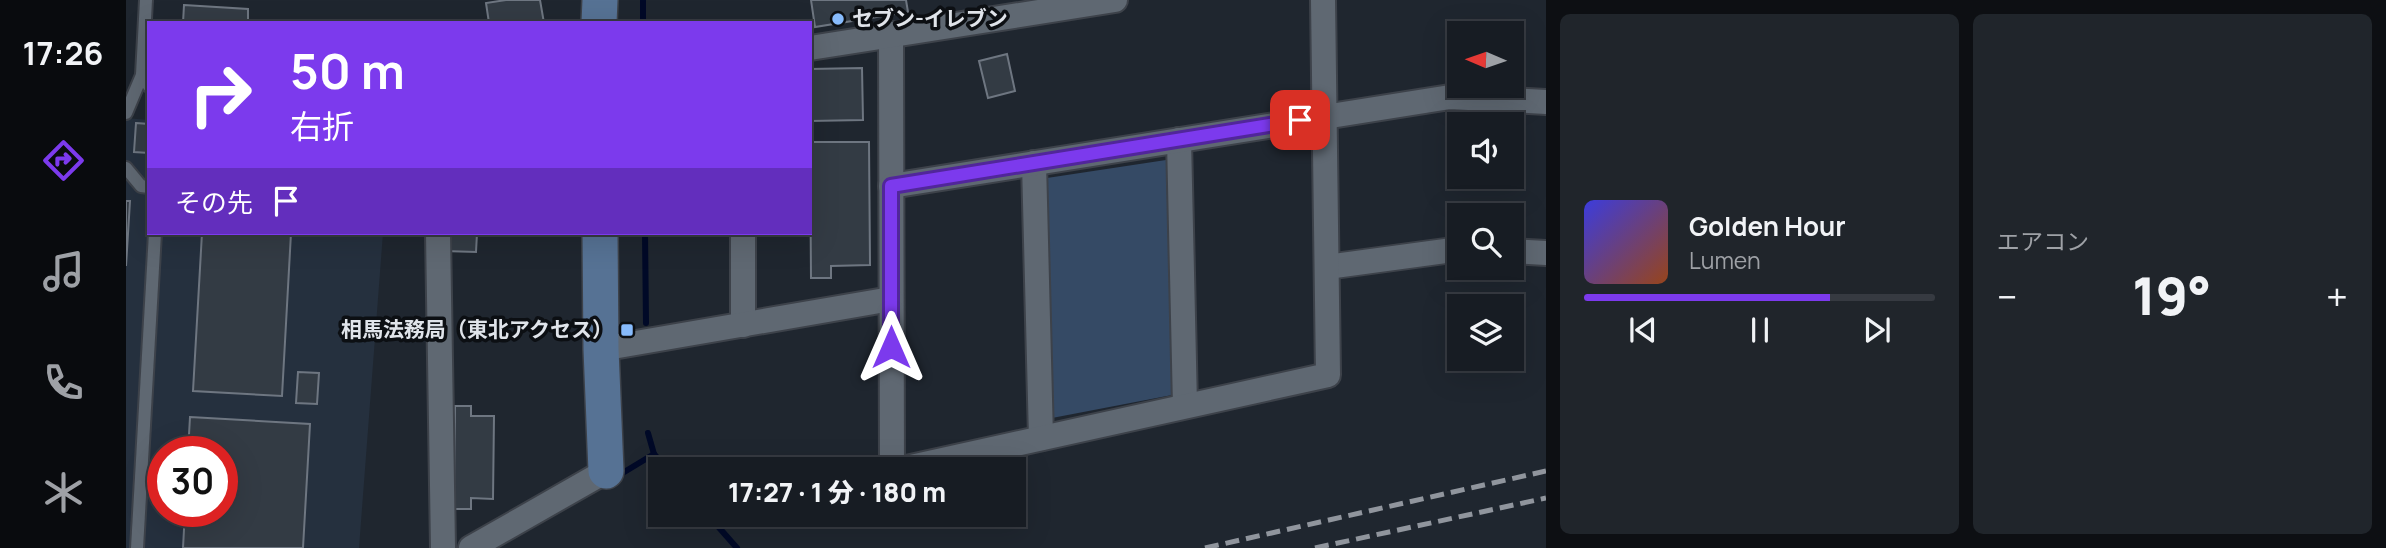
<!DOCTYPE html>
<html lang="ja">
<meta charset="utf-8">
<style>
body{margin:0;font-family:Manrope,"Noto Sans JP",sans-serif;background:#20252b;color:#f1f3f6;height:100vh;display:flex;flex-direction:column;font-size:26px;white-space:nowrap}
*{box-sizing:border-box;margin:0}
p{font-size:23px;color:#9ea1a6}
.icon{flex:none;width:38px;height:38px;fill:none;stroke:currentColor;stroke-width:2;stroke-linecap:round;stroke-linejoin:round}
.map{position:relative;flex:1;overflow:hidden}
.details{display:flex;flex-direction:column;gap:14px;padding:14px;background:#0d0f13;width:840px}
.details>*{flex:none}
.banner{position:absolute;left:21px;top:21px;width:665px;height:214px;border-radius:0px;box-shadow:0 7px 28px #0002,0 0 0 2px #363a41;background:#7c3aed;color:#fff;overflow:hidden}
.needle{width:46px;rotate:272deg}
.fabs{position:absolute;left:1321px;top:21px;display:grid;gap:14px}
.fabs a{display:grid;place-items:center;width:77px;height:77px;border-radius:0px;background:#171c23;box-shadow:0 7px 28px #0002,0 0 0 2px #363a41;font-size:35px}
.speed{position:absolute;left:21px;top:436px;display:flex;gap:14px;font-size:35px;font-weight:700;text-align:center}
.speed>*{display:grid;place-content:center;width:91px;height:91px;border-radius:50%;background:#171c23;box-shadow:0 7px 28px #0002,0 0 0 2px #363a41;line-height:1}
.speed .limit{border:10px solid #d22;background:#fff;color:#111}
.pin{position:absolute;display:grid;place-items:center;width:60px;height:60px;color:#fff;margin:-30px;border-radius:14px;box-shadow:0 4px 10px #0006}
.me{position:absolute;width:77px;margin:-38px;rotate:0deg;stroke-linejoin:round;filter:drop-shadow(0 0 5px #0008)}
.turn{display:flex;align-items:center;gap:24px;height:147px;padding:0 28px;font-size:32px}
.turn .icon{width:91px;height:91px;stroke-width:2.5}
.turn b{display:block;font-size:49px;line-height:60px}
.then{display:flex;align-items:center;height:66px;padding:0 28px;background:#0003;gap:14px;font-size:26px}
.big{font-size:52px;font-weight:800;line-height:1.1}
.details .widget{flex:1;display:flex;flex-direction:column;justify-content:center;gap:10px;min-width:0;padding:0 24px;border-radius:10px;background:#20252b}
.song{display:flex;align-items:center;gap:21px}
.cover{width:84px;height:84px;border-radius:10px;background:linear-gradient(135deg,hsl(240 70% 55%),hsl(20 70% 35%))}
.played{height:7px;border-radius:4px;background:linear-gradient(90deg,#7c3aed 70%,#363a41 70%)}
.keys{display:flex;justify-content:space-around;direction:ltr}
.heat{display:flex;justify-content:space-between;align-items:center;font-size:38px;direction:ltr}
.details .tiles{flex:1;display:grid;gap:14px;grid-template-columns:repeat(2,1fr)}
.trip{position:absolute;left:522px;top:457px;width:378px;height:70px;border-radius:0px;background:#171c23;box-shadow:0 7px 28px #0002,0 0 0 2px #363a41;font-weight:800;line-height:70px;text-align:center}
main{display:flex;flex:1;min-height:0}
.dock{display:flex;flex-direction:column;width:126px;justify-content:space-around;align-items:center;background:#090b0e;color:#9ea1a6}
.dock .icon{width:49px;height:49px}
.dock .on{color:#7c3aed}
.dock b{font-size:32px;color:#f1f3f6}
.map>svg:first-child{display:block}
.built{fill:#25303e;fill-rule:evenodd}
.green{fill:#354a65}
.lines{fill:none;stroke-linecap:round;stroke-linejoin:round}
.stream{stroke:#000927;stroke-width:6}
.building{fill:#333b44;stroke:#6e7681;stroke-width:2}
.lane-casing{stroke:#3d424a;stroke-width:16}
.street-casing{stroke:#3d424a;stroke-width:28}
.secondary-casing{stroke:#3d424a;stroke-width:38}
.lane{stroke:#5f6872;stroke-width:12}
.street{stroke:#5f6872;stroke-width:24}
.secondary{stroke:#567294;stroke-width:35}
.rail{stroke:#90959d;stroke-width:5;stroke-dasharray:14 7;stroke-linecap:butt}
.route-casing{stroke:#51269a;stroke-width:18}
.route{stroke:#7c3aed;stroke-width:12}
.poi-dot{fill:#87bbfc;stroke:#0c0f13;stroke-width:2.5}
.labels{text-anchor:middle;stroke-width:7;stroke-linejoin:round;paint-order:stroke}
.poi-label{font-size:21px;font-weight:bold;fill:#e0e4ea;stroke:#0c0f13;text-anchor:start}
</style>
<main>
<nav class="dock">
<b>17:26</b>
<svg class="icon on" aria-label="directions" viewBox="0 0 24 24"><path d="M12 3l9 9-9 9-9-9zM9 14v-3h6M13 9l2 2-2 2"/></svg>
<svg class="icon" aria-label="music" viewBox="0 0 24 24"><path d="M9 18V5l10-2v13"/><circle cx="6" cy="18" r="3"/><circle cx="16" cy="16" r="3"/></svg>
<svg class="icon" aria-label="phone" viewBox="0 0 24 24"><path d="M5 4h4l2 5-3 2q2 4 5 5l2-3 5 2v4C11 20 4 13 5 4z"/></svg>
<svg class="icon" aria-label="climate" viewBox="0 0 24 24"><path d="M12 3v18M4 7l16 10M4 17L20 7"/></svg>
</nav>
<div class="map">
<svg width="1420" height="548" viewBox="0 0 1420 548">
<rect width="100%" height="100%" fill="#1f262f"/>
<path class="built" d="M0,118L23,120V233H257L233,548H0ZM37,452H96V511H37Z"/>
<polygon class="green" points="1040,160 1046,395 926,418 921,178"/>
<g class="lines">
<g class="stream">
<polyline points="517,0 517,23"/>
<polyline points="519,233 520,323"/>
<polyline points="522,433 528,454 541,469"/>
<polyline points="490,477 528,454"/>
<polyline points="581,514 611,548"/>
</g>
</g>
<g class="building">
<polygon points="380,0 414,0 418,23 363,23 360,3"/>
<polygon points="685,0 780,0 782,12 689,27"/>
<polygon points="58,5 122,9 122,23 57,23"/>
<polygon points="881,54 889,91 862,98 853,61"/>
<polygon points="736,68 737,120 684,121 684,69"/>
<polygon points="10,123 23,124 23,153 8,152"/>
<polygon points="684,142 743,142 744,265 705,266 705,278 685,278"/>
<polygon points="0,201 4,201 0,266"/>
<polygon points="76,233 165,233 156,396 67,391"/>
<polygon points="318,233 351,233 350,252 318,251"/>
<polygon points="172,372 193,373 191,404 170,403"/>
<polygon points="329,406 345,406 345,416 368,416 367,499 345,498 345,509 328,509"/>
<polygon points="64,417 184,424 177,548 57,548 59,511 96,511 96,452 62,452"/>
</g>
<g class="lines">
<defs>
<g id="lane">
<polyline points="16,75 20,0"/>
<polyline points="0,113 16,75 23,86"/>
<polyline points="0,168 15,186 23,187"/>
<polyline points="11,548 29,233"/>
</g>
<g id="street">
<polyline points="765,34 766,469"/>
<polyline points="684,48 989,0"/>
<polyline points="1053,140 1059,406"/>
<polyline points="908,163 915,438"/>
<polyline points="765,186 1324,97 1420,102"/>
<polyline points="312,233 317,548"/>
<polyline points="617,233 617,325"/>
<polyline points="1386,251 1420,253"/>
<polyline points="1201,267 1334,249"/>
<polyline points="475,349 765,299"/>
<polyline points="776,469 1202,375 1197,0"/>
<polyline points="345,548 480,471"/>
</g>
<g id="secondary">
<polyline points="473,23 474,0"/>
<polyline points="474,233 475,349 480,471"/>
</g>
</defs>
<use href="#lane" class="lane-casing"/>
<use href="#street" class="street-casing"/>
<use href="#secondary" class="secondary-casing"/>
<use href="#lane" class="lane"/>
<use href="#street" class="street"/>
<use href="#secondary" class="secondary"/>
<g class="rail">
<polyline points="1079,548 1420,471"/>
<polyline points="1189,548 1420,498"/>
</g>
</g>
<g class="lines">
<defs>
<polyline id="route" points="765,347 765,186 1174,120"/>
</defs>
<use href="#route" class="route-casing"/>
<use href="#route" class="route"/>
</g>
<g class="poi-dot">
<circle cx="712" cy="19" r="7"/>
<rect x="494" y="323" width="14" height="14" rx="3.5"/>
</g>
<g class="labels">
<g class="poi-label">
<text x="726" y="26">セブン-イレブン</text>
<text x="487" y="337" text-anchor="end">相馬法務局（東北アクセス）</text>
</g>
</g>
</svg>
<div class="fabs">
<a><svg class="needle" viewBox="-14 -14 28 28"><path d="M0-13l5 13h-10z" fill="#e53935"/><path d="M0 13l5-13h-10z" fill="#9ea1a6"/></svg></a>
<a><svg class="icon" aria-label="sound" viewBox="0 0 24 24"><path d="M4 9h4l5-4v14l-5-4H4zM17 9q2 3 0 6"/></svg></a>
<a><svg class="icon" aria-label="search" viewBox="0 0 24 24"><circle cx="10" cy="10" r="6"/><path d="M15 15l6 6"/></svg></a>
<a><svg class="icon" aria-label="layers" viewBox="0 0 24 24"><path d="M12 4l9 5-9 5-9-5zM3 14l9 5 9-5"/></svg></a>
</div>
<div class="speed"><div class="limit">30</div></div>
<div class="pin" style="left:1174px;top:120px;background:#d93025"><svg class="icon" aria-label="arrive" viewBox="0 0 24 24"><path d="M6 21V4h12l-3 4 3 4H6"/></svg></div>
<svg class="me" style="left:765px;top:347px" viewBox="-20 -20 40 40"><path d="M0-17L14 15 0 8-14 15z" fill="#7c3aed" stroke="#fff" stroke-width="4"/></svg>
<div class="trip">17:27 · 1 分 · 180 m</div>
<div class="banner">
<div class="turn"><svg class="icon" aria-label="right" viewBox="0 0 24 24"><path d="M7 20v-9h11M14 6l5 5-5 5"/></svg><div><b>50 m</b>右折</div></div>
<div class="then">その先<svg class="icon" aria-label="arrive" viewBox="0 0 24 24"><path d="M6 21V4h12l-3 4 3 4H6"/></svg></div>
</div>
</div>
<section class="details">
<div class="tiles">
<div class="widget">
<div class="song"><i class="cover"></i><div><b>Golden Hour</b><p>Lumen</p></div></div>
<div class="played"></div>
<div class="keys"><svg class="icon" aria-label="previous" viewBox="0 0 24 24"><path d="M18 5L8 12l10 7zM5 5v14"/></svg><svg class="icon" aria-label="pause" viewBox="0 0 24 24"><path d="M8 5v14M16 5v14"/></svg><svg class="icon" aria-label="next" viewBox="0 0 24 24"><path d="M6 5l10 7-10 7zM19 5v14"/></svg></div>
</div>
<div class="widget"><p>エアコン</p>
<div class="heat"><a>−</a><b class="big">19°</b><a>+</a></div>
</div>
</div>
</section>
</main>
